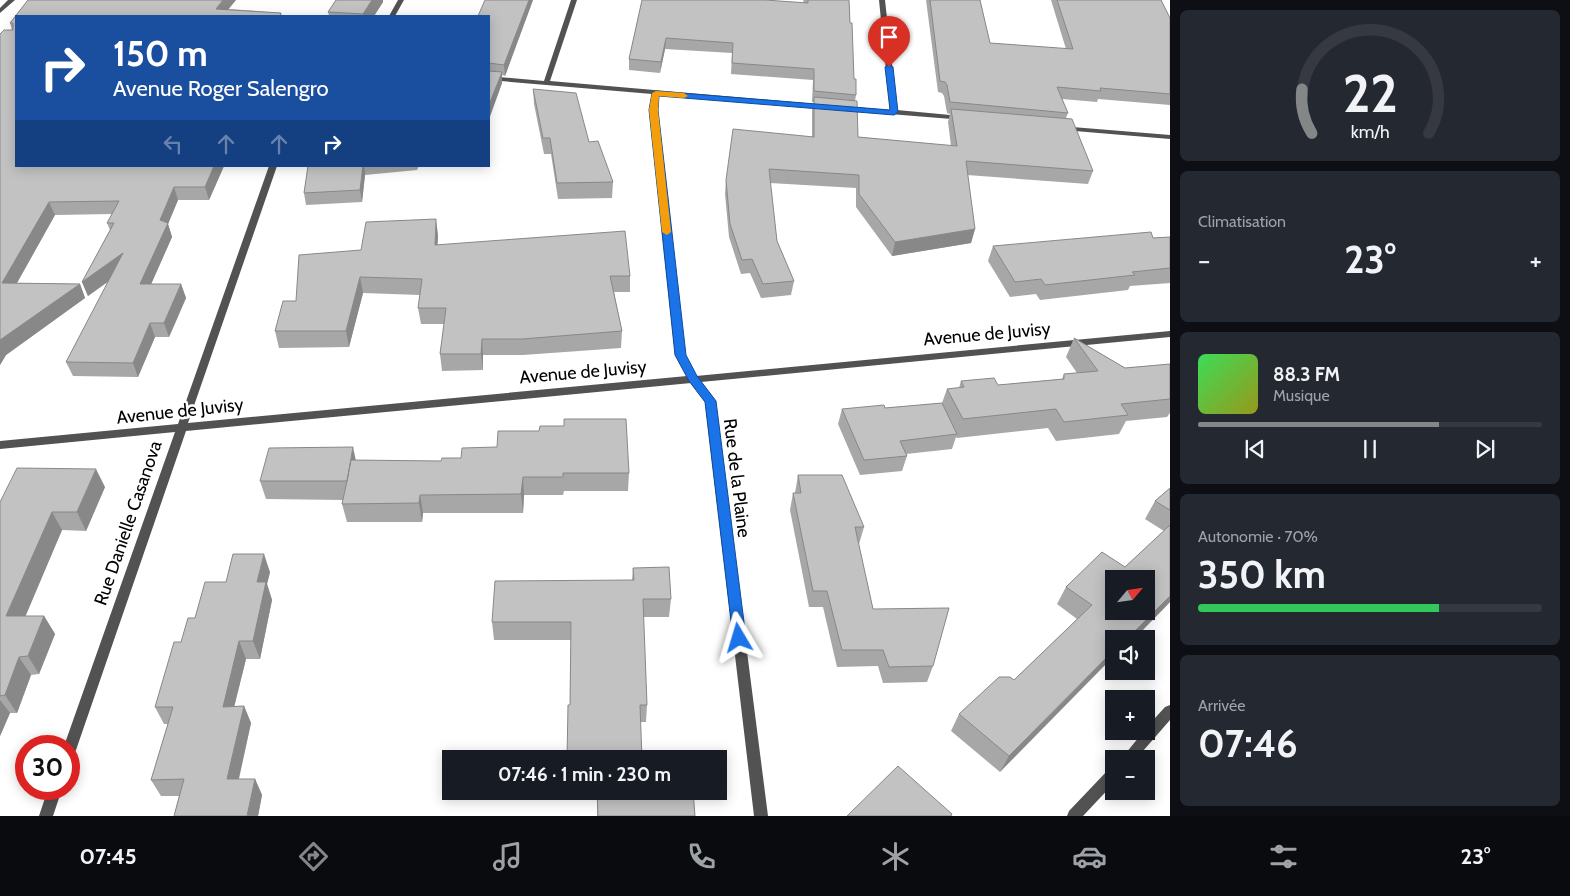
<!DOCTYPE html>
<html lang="fr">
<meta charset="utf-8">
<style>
body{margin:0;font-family:Cabin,sans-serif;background:#242831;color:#f1f3f6;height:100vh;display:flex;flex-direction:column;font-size:19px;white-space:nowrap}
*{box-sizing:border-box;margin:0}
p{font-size:16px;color:#9ea1a6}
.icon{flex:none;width:28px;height:28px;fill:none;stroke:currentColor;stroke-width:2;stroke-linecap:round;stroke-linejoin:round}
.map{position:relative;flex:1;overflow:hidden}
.side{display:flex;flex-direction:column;gap:10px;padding:10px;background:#0d0f14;width:400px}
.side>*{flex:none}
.top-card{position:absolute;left:15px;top:15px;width:475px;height:152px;border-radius:0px;box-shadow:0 2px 12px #0003;background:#1a4fa0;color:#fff;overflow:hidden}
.needle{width:32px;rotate:61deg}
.controls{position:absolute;left:1105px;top:570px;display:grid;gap:10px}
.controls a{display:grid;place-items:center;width:50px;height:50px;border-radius:0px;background:#171b24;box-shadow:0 2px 12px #0003;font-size:25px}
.speed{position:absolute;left:15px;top:735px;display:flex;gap:10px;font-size:25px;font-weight:700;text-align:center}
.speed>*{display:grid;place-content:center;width:65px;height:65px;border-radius:50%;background:#171b24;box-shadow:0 2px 12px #0003;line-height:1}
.speed .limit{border:8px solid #d22;background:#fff;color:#111}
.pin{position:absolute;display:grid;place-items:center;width:42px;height:42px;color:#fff;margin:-51px -21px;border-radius:50% 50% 50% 0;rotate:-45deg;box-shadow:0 0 5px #0007}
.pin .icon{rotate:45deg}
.me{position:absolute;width:55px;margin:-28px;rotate:353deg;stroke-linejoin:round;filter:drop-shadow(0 0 4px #0008)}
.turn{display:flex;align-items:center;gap:18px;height:105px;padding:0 15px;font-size:22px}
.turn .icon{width:65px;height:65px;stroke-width:2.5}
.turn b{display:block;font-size:35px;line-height:42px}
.lanes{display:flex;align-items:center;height:48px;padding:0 15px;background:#0003;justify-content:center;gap:25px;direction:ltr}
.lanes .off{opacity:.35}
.big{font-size:38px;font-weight:800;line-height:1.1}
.side .widget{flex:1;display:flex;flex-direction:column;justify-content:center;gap:8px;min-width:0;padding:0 18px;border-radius:8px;background:#242831}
.side .dial{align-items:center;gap:0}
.dial svg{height:130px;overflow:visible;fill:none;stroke:#363941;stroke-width:7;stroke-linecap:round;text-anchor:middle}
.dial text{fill:#f1f3f6;stroke:none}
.song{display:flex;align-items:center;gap:15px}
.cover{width:60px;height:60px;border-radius:8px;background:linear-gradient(135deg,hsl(130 70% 55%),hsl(60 70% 35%))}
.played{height:5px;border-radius:2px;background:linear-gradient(90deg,#858687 70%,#363941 70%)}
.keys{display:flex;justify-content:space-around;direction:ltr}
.heat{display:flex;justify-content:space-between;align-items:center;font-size:28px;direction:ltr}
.charge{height:8px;border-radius:4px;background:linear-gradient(90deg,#34c759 70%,#363941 0)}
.trip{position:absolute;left:442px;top:750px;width:285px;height:50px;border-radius:0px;background:#171b24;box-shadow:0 2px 12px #0003;font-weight:800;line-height:50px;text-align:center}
.tab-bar{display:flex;height:80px;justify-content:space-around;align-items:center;background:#090b0e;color:#9ea1a6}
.tab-bar .icon{width:35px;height:35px}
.tab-bar .on{color:#858687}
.tab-bar b{font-size:22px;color:#f1f3f6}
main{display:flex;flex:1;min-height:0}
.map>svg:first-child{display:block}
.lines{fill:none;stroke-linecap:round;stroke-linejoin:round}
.street{fill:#525252;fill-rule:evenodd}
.wall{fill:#a7a7a7}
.shaded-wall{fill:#888}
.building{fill:#c2c2c2;stroke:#888;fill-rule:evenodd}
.route{fill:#1a73e8;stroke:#114b97}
.slow{fill:#f59e0b}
.labels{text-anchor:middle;stroke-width:5;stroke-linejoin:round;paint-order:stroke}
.street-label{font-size:18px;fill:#000;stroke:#fff}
</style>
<main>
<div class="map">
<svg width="1170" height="816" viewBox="0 0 1170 816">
<rect width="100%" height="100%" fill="#fff"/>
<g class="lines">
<g class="street">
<polygon points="8,0 15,0 0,13 0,8"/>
<polygon points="398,0 404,0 395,16 389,16"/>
<polygon points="571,0 577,0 550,81 827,105 831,107 827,109 659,95 657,110 685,355 696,376 1170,331 1170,337 701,382 715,401 768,816 754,816 705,402 691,383 186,431 76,750 74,754 69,756 69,746 64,746 175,432 0,449 0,441 178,424 269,166 277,166 188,423 687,376 675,355 649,110 652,94 489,80 489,76 544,81"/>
<polygon points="879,0 885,0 897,110 961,116 965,118 964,120 840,110 840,106 843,106 890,110"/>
<polygon points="1060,126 1170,135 1170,139 1063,130 1060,130"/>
<polygon points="1170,705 1170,720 1136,759 1121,759 1144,731 1146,731 1146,728 1165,707"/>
<polygon points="1114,767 1114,783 1083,816 1067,816 1069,811 1109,769"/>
<polygon points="48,789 62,789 53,816 39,816"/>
</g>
</g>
<g class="wall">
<polygon points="28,0 236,0 228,9 281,13 282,16 16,16 16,166 224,166 209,200 178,200 168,224 172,237 151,284 181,284 186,298 169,337 155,337 138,377 73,376 66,362 109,281 88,296 82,282 110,230 107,223 112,214 55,215 17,283 80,284 85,298 6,355 0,365 0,34 4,30 12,30 10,23"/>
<polygon points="336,0 383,0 383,2 374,16 329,16 328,12"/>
<polygon points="533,0 505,76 502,75 502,83 489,119 489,16"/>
<polygon points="642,0 804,3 803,0 849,0 850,23 854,79 856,95 855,101 858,137 951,146 948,122 950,114 947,113 944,96 942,93 938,92 926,0 980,0 990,43 1066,49 1051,0 1161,0 1170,18 1170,105 1098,99 1097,102 1062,99 1068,113 1066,118 1093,171 1088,184 967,175 975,229 971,243 892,256 856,207 856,188 770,183 777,241 794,281 791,295 761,298 750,273 741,274 729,237 725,194 726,180 812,137 812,110 814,102 812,102 813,80 731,74 732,53 665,49 660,73 629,70 629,59"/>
<polygon points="533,89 589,142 613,182 612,198 558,199 551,154 544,154 534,104"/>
<polygon points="308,166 419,166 417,170 365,175 362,202 306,205 304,193"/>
<polygon points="438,235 437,245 630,276 630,292 614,292 622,331 621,348 523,355 483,355 483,370 442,371 440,354 444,324 421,324 418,308 420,295 363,293 349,347 279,348 275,331 296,301 361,250"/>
<polygon points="1170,237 1170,283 1130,286 1128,290 1040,300 1036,294 1010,297 988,261 993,246"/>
<polygon points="1074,338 1125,368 1170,364 1170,413 1167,417 1126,421 1119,434 1056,441 1048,428 957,438 956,437 952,449 906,454 907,456 902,471 860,475 838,424 842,409 885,408 942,403 947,389 959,388 961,381 998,385 1062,379 1064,374 1077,373 1066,357"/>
<polygon points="356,460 629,473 628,491 564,491 563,495 524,495 523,513 423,513 422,522 347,522 342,504 343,500 266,499 260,481"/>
<polygon points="798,475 864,527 859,544 858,544 873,609 933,666 927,682 883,683 878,666 837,667 823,607 809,607 790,510 793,493 795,493"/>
<polygon points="105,487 86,531 62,530 25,616 44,616 55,634 39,674 31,675 17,713 10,713 0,736 0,502"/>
<polygon points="1170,488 1170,602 1134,639 1114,639 1000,772 951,731 959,714 1014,680 1077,619 1057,604 1066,587 1125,567 1164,531 1145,519 1155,501"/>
<polygon points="633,568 671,599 669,617 643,617 647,705 646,722 641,722 570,705 571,640 494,640 492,622 632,580"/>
<polygon points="270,572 267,584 272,600 260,659 246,659 234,706 244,706 251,723 239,779 255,779 262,795 258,816 174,816 179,796 161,796 151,780 168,724 164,724 155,707 181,642 195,618 226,582"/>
<polygon points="567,791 693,791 695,816 597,816 597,793 567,793"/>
</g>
<g class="shaded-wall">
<polygon points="223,0 236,0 223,16 216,9"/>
<polygon points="372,0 383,0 383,2 374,16 363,16 363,14"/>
<polygon points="529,0 533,0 505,76 504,65"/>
<polygon points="666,38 665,49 660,73 661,62"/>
<polygon points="502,72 502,83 489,119 489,105"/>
<polygon points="214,166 224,166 209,200 205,187"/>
<polygon points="363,166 364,166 365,175 362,202 360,190"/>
<polygon points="174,187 178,200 168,224 172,237 145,298 140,284 160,220"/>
<polygon points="49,202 55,215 9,297 2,283"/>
<polygon points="436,219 438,235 437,261 435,245"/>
<polygon points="975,229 971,243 892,256 895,242"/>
<polygon points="123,253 128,267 88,296 82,282"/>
<polygon points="360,277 363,293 349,347 346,331"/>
<polygon points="80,284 85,298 6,355 0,365 0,340"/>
<polygon points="181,284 186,298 169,337 164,323"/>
<polygon points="150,323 155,337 138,377 133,363"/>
<polygon points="482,339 483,355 483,370 481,354"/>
<polygon points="353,447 357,466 347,481"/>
<polygon points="96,469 105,487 86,531 77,512"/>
<polygon points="523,477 524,495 523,513 521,494"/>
<polygon points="420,495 423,513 422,522 419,503"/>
<polygon points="52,512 62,530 18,634 6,616"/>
<polygon points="264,554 270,572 267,584 272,600 260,659 253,641 257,582"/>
<polygon points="1170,596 1170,602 1134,639 1129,639 1132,634"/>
<polygon points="44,616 55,634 39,674 28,656"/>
<polygon points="239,641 246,659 230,724 223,707"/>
<polygon points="1114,650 1114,656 1000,772 1009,756"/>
<polygon points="19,657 31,675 17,713 5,695"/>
<polygon points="0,700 10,713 0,736"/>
<polygon points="244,706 251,723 235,795 227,779"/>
<polygon points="255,779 262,795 258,816 247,816"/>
</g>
<g class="building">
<polygon points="28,0 223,0 216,9 281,13 280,16 16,16 16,166 214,166 205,187 174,187 160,220 168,223 140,284 181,284 164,323 150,323 133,363 66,362 123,253 82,282 114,223 107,223 119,201 49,202 2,283 80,284 0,340 0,34 4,30 13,30 13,23 10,23"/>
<polygon points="336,0 372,0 363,14 328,12"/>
<polygon points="485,0 529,0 504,65 489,63 489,16 478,16"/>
<polygon points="642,0 765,0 808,3 808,0 849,0 850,23 852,23 854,79 856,79 856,95 814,91 814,69 732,63 733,43 666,38 661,62 629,59"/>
<polygon points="930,0 980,0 990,43 1073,49 1057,0 1161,0 1170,18 1170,94 1100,88 1101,91 1057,87 1068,113 950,102 947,85 945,82 940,81"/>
<polygon points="489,71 502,72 489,105"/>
<polygon points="533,89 576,93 589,142 598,141 613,182 557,183 550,138 543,138"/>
<polygon points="814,97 857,101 858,137 957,146 951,109 1072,119 1093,171 966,161 975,229 895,242 859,194 859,175 769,169 777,241 794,281 763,284 752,259 742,260 730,224 726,180 733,129 814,137"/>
<polygon points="308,166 363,166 360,190 304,193"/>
<polygon points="436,219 435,245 625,231 630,276 610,276 622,331 522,339 482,339 481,354 440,354 446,308 418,308 422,279 360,277 346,331 275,331 283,301 296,301 299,255 361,250 366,222"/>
<polygon points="1151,232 1153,238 1170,237 1170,268 1132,272 1135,275 1045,285 1041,279 1015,282 993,246"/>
<polygon points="1074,338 1125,368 1170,364 1170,399 1121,404 1128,415 1064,422 1056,409 963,419 947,389 964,387 961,381 994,378 998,385 1064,379 1064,374 1098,371"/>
<polygon points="942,403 957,434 900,441 907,456 864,460 842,409 884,405 885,408"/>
<polygon points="564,419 626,419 629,473 563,473 563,477 523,477 521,494 420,495 419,503 342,504 347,481 260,481 269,448 353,447 347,481 351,460 441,461 442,458 461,458 462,448 497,447 498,431 539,431 540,426 564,426"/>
<polygon points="17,468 96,469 77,512 52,512 6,616 44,616 28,656 19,657 5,695 0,696 0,502"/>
<polygon points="798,475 842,475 864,527 855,527 873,609 949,608 933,666 889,667 883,650 842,650 827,591 813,591 793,493 801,493"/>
<polygon points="1170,488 1170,510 1155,501"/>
<path d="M1170,525V596L1132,634L1130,633L1125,639H1114V650L1009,756L959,714L999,677H1010L1014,680L1092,605L1066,587L1102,552L1125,567ZM1114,579H1146V611H1114Z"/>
<polygon points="233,554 264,554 257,582 266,582 253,641 239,641 223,707 244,706 227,779 255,779 247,816 174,816 184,779 151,780 173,707 155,707 174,642 181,642 188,618 195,618 205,582 226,582"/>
<polygon points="669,567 671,599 643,599 647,705 640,705 642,759 567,759 568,705 570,705 571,622 492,622 495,581 634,580 633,568"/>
<polygon points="898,766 952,814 951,816 847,816"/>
<polygon points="597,791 693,791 695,816 598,816"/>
</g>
<polygon class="route" points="889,64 893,67 898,112 894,115 659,96 658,110 686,355 697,376 716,401 746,638 744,642 739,644 735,642 733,638 705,402 689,381 675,355 649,110 652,93 656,91 890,110 885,67"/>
<polygon class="slow" points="656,91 684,93 688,96 684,98 659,96 658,110 671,232 667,235 662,232 649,110 652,93"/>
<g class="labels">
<g class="street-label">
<text transform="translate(987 334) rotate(-5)" y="6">Avenue de Juvisy</text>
<text transform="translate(583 372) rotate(-5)" y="6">Avenue de Juvisy</text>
<text transform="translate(180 411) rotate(-6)" y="6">Avenue de Juvisy</text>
<text transform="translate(737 478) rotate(83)" y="6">Rue de la Plaine</text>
<text transform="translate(128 523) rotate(-71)" y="6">Rue Danielle Casanova</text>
</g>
</g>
</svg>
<div class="controls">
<a><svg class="needle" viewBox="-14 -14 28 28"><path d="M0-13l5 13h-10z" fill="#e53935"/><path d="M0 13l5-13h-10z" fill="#9ea1a6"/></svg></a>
<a><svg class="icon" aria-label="sound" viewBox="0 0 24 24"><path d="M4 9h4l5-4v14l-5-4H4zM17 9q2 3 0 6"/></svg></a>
<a>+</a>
<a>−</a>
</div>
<div class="speed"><div class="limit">30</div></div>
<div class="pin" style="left:889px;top:67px;background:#d93025"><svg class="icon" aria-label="arrive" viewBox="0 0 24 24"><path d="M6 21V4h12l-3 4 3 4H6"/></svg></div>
<svg class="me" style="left:739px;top:638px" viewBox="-20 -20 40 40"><path d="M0-17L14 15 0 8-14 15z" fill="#1a73e8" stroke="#fff" stroke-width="4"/></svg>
<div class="trip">07:46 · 1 min · 230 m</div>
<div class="top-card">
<div class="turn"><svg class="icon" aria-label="right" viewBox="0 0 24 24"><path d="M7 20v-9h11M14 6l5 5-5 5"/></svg><div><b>150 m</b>Avenue Roger Salengro</div></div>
<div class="lanes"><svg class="icon off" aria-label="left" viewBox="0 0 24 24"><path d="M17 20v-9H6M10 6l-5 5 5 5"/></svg><svg class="icon off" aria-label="ahead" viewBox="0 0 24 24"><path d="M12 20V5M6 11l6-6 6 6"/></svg><svg class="icon off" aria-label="ahead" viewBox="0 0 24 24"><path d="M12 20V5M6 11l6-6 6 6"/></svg><svg class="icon" aria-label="right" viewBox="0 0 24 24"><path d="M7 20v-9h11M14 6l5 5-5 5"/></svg></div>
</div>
</div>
<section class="side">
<div class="widget dial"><svg viewBox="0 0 100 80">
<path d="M14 69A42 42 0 1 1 86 69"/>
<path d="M14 69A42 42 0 0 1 8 42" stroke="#858687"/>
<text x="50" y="56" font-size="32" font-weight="700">22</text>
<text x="50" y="72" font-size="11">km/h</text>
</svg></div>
<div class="widget"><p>Climatisation</p>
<div class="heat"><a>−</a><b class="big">23°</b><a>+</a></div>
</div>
<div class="widget">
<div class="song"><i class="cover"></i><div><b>88.3 FM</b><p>Musique</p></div></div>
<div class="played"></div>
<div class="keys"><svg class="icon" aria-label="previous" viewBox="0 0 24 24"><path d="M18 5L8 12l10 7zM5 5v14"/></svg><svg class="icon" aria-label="pause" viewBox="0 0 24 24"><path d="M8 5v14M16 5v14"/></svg><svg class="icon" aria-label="next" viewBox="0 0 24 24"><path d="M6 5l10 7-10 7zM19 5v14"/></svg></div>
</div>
<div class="widget"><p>Autonomie · 70%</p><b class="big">350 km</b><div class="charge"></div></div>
<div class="widget"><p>Arrivée</p><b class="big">07:46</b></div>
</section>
</main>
<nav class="tab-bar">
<b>07:45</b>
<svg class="icon on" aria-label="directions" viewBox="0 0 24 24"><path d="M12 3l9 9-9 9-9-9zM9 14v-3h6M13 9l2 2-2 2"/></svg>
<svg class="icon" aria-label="music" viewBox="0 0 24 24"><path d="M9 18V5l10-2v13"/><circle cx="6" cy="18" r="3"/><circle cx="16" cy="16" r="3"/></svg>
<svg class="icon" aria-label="phone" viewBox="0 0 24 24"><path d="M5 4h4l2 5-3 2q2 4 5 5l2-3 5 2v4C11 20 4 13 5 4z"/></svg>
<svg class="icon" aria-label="climate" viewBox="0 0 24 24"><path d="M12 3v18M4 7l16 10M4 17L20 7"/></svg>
<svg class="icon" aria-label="car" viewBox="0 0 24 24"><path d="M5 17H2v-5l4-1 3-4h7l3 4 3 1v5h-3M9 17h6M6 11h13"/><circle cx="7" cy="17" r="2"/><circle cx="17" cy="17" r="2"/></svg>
<svg class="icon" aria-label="filters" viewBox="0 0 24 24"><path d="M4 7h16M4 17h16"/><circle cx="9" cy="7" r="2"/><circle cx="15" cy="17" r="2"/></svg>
<b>23°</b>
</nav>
